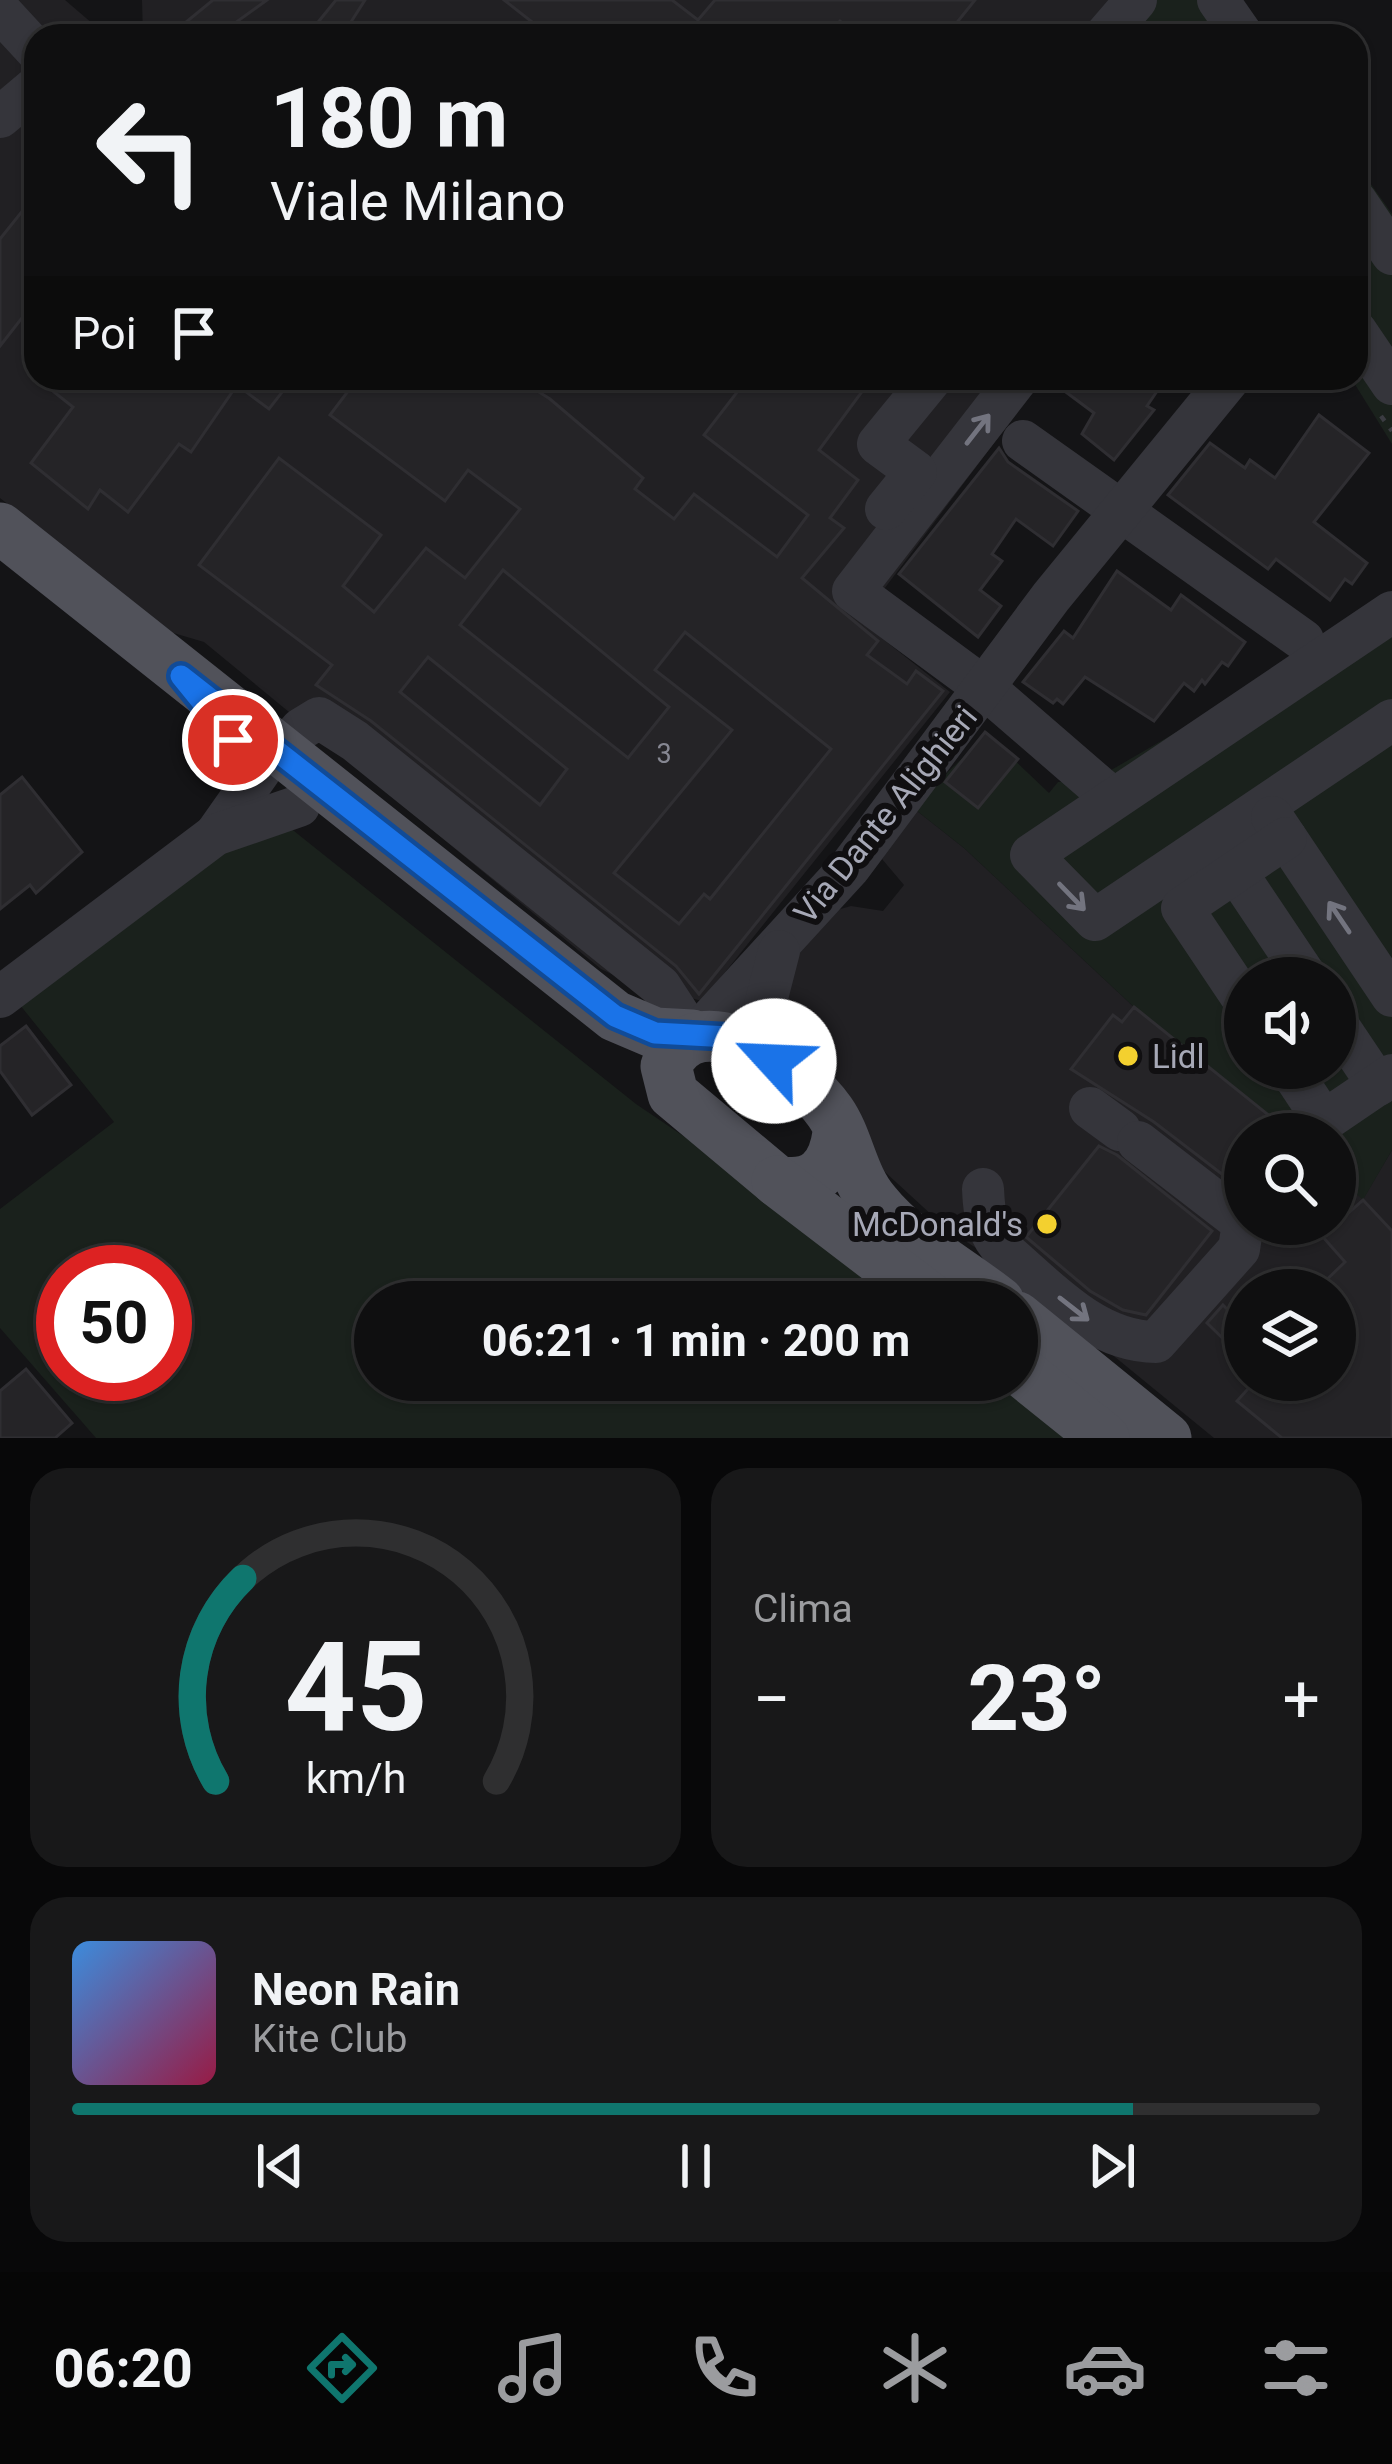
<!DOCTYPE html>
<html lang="it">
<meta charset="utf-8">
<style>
body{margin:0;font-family:Roboto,sans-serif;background:#181819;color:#f1f3f6;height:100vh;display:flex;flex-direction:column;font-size:45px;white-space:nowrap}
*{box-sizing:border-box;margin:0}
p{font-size:39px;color:#9b9c9f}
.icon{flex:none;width:66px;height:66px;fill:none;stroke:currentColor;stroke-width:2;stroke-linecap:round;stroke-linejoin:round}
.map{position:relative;height:1438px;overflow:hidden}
.side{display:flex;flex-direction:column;gap:30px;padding:30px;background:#080809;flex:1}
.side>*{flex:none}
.hud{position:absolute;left:24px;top:24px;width:1344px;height:366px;border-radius:36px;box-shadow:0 3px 9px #0004,0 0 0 3px #2f2f30;background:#0f0f10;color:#f1f3f6;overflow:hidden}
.fabs{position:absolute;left:1224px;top:957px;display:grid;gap:24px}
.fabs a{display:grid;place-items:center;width:132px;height:132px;border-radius:50%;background:#0f0f10;box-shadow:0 3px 9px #0004,0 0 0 3px #2f2f30;font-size:60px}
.speed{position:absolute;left:36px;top:1245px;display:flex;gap:24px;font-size:60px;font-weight:700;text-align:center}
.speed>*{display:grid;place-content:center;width:156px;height:156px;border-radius:50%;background:#0f0f10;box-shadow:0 3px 9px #0004,0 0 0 3px #2f2f30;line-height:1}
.speed .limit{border:18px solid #d22;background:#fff;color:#111}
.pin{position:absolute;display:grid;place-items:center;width:102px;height:102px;color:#fff;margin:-51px;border:6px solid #fff;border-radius:50%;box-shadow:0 3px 12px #0007}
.me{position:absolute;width:132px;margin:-66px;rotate:295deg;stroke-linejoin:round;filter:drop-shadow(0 0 9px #0008)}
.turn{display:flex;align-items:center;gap:42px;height:252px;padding:0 48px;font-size:54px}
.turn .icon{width:156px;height:156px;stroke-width:2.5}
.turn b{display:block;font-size:84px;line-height:102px}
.then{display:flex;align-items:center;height:114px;padding:0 48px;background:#0003;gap:24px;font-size:45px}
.big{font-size:90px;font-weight:700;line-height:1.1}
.side .widget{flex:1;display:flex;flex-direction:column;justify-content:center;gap:18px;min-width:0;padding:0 42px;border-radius:36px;background:#181819}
.side .dial{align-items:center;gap:0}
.dial svg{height:312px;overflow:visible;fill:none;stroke:#2f2f30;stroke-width:7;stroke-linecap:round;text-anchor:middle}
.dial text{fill:#f1f3f6;stroke:none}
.song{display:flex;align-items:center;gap:36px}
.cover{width:144px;height:144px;border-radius:18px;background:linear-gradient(135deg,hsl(210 70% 55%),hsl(340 70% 35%))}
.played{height:12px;border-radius:6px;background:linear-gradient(90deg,#0f766e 85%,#2f2f30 85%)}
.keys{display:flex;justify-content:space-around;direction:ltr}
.heat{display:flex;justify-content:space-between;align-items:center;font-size:66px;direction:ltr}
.side .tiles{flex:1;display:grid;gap:30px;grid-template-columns:1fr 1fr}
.widget:last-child{grid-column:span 2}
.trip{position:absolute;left:354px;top:1281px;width:684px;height:120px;border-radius:60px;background:#0f0f10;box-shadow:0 3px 9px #0004,0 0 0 3px #2f2f30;font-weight:700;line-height:120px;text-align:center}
.tab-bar{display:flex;height:192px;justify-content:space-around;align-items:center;background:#060606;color:#9b9c9f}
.tab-bar .icon{width:84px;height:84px}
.tab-bar .on{color:#0f766e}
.tab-bar b{font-size:54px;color:#f1f3f6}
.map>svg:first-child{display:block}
.built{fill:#212023;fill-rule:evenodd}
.green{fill:#1a211c;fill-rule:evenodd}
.building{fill:#252427;stroke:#2f2e32;stroke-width:3;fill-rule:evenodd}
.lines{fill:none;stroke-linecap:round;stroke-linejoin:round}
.path{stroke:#3b3c42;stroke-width:4.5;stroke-dasharray:6 9;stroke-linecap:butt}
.minor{stroke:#35353b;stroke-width:42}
.major{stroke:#51525a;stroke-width:51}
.oneway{stroke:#73747f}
.route-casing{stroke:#114b97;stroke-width:30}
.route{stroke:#1a73e8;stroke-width:21}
.poi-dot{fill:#f3d02f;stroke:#100f11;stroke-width:4.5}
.labels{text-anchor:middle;stroke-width:12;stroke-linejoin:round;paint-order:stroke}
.number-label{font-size:27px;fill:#868792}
.street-label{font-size:33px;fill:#a6a8b6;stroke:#100f11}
.poi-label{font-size:33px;fill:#a6a8b6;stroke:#100f11;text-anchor:start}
</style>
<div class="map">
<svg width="1392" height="1438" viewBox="0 0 1392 1438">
<rect width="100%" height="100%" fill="#141416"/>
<g class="built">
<polygon points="0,0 65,0 107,36 36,36 36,378 1043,378 860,621 950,692 702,1001 624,980 601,969 204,642 170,632 0,498"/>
<polygon points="142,0 1115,0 1114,36 143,36"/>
<path d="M912,807L964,848L1134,1007L1292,1134H1245V1224H1335V1173L1363,1199L1392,1150V1438H1214L1005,1267L947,1229L885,1172L851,1122L831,1074L780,1015L795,954L837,910L851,906L883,911L904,885L882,859ZM1245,1290H1335V1380H1245Z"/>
</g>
<g class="green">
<polygon points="1115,0 1241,0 1267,36 1114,36"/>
<polygon points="1356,163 1392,214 1392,444 1351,378 1356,378"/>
<path d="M1392,594V1150L1363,1200L1335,1173V1134H1292L1134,1007L964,848L912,807L987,734L1049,793L1058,782L1094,780L1347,633ZM1245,978H1335V1068H1245Z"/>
<path d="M279,819L636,1104L738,1173L899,1302H375V1380H997L1070,1438H96L0,1328V1209L114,1122L20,1005L202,864ZM63,1272H165V1374H63Z"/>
</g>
<g class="building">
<polygon points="213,0 267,0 228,28 234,36 169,36"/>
<polygon points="336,0 365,0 342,36 319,21"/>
<polygon points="504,0 672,0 698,20 715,0 975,0 946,36 859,36 840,21 827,36 550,36"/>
<polygon points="36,194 36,300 0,346 0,239"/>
<polygon points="65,378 293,378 269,409 237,385 191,452 179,444 128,512 100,490 88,509 31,463 73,407 54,392"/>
<path d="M358,378H517L550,399L643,478L635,489L674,519L694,494L777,557L808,515L704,435L748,378H872L819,450L858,480L830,518L844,528L802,578L878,641L867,655L907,684L916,671L943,691L699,994L676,966L371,721L316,685L332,665L199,565L279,458L381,535L343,586L374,612L426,548L465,578L520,509L468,470L445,501L330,415ZM503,570L669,707L628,758L460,625ZM685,632L831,749L710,899L704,894L679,924L614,873L732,730L655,670ZM428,657L567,769L540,805L400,692Z"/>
<polygon points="1047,378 1166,378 1147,406 1154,410 1114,460 1082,434 1094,413"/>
<polygon points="1319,415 1369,453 1314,522 1367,563 1352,584 1345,579 1330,600 1276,559 1268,569 1168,495 1210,443 1245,468 1250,460 1275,478"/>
<polygon points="999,448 1008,462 1078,511 1053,546 1016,519 992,554 1002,561 980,590 1001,606 978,637 899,574"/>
<polygon points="1117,571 1171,610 1181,595 1245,642 1228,666 1222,662 1205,684 1202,680 1194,691 1184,683 1154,721 1085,677 1063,704 1057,699 1053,703 1023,682 1064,631 1073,638"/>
<polygon points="985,732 1018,759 978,808 945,782"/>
<polygon points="22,777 82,852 36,893 30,885 0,909 0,795"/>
<polygon points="1134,1007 1292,1134 1245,1134 1244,1191 1154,1122 1071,1069 1113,1015 1122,1022"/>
<polygon points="26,1026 71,1085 32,1115 0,1071 0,1046"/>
<polygon points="1099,1146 1117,1155 1212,1231 1146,1315 1123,1310 1090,1291 1026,1237"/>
<polygon points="1363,1200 1392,1231 1392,1438 1282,1438 1237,1401 1256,1380 1335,1380 1335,1290 1316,1290 1345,1262 1322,1236"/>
<polygon points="1223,1305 1245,1327 1245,1360 1207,1323"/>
<polygon points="26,1369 72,1423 55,1438 0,1438 0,1391"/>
</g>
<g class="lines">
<g class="path">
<polyline points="1356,150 1370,170"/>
<polyline points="1381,416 1392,431"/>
</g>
<g class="minor">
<polyline points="1218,0 1243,36"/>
<polyline points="0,11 36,50"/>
<polyline points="1105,36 1136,0"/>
<polyline points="0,117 36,87"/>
<polyline points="1356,201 1392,254"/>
<polyline points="1356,331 1392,384"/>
<polyline points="1018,378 853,591 986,689 1112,798"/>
<polyline points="1023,441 1303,640"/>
<polyline points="886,509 916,472 878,444 932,378"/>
<polyline points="1392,612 1031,855 1095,920 1392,720"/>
<polyline points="282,751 301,729 319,718 355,741 660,986 692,1035"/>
<polyline points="1272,817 1392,996"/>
<polyline points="215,835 260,771"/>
<polyline points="1236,872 1307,978"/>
<polyline points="0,997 215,835 299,806"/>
<polyline points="1245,1002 1182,908 1286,838"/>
<polyline points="1335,1021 1378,1085"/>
<polyline points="698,1033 850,867 1051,597 1230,378"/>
<polyline points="774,1061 762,1017 779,951"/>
<polyline points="1289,1068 1324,1121 1392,1075"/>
<polyline points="1090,1108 1120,1130"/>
<path d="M983,1189C984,1215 987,1234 1006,1253C1050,1291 1096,1342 1156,1342L1239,1249L1243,1223L1138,1142"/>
</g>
<g class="major">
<polyline points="0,528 615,1016 655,1033 692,1035"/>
<path d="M838,1133C833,1169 815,1188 777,1181L673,1094L666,1066C698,994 801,1070 830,1112C849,1139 852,1177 875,1203C907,1243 959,1270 999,1302"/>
<polyline points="777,1181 935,1302"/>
<polyline points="1017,1317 1166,1438"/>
<polyline points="1017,1368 1104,1438"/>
</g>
</g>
<defs><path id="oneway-shaft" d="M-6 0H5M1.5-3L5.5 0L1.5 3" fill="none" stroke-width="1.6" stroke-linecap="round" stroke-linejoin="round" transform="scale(3)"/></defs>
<g class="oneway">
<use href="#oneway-shaft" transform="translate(978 429) rotate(-52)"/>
<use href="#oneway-shaft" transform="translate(1072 897) rotate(46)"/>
<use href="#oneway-shaft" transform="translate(1339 917) rotate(-124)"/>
<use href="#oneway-shaft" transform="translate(1074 1309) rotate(38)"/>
</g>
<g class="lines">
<defs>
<polyline id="route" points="233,740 181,676 615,1016 655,1033 729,1037 774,1061"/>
</defs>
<use href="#route" class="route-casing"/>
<use href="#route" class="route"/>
</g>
<g class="poi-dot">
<circle cx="1128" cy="1056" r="12"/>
<circle cx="1047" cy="1224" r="12"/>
</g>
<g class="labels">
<g class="number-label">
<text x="664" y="763">3</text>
</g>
<g class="street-label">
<text transform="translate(885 814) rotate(-51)" y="12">Via Dante Alighieri</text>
</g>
<g class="poi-label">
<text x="1152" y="1068">Lidl</text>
<text x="1023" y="1236" text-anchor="end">McDonald's</text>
</g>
</g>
</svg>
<div class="fabs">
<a><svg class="icon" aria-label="sound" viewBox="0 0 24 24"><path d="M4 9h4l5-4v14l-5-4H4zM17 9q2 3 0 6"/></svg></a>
<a><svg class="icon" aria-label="search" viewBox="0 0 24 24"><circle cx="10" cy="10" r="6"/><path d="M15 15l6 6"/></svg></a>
<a><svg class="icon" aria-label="layers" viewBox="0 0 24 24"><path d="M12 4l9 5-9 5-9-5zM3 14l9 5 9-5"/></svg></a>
</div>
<div class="speed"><div class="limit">50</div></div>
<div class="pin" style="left:233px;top:740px;background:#d93025"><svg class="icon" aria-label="arrive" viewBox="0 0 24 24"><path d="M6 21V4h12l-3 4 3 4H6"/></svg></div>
<svg class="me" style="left:774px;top:1061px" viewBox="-20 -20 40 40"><circle r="19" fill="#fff"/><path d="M0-13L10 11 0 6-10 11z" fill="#1a73e8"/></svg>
<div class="trip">06:21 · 1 min · 200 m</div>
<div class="hud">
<div class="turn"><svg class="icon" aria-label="left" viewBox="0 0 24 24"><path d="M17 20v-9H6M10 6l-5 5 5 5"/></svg><div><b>180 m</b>Viale Milano</div></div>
<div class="then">Poi<svg class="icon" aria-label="arrive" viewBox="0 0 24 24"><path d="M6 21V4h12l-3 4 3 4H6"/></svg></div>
</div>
</div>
<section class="side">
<div class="tiles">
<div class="widget dial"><svg viewBox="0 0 100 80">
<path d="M14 69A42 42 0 1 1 86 69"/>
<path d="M14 69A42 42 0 0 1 21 17" stroke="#0f766e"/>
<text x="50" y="56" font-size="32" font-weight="700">45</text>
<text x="50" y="72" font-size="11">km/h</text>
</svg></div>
<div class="widget"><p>Clima</p>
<div class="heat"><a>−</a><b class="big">23°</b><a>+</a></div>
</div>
<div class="widget">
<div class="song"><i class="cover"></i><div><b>Neon Rain</b><p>Kite Club</p></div></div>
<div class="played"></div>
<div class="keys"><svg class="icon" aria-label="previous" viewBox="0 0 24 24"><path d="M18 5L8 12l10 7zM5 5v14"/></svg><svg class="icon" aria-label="pause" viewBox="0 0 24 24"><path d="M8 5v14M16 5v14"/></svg><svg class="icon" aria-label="next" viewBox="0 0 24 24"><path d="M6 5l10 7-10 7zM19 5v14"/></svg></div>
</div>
</div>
</section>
<nav class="tab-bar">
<b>06:20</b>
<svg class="icon on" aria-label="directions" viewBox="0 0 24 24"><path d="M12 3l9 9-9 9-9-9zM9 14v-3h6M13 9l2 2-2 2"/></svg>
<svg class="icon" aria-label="music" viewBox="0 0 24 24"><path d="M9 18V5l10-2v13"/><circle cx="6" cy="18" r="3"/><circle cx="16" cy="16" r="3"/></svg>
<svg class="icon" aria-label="phone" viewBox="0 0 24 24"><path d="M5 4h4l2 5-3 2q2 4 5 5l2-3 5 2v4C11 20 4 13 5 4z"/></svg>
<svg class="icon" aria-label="climate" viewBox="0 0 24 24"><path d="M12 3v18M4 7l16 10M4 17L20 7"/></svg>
<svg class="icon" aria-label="car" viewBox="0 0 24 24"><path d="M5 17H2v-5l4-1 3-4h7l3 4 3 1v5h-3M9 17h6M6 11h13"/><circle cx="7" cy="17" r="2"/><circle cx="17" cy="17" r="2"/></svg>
<svg class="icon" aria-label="filters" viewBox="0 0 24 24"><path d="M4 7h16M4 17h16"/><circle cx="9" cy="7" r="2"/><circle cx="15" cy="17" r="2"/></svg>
</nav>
